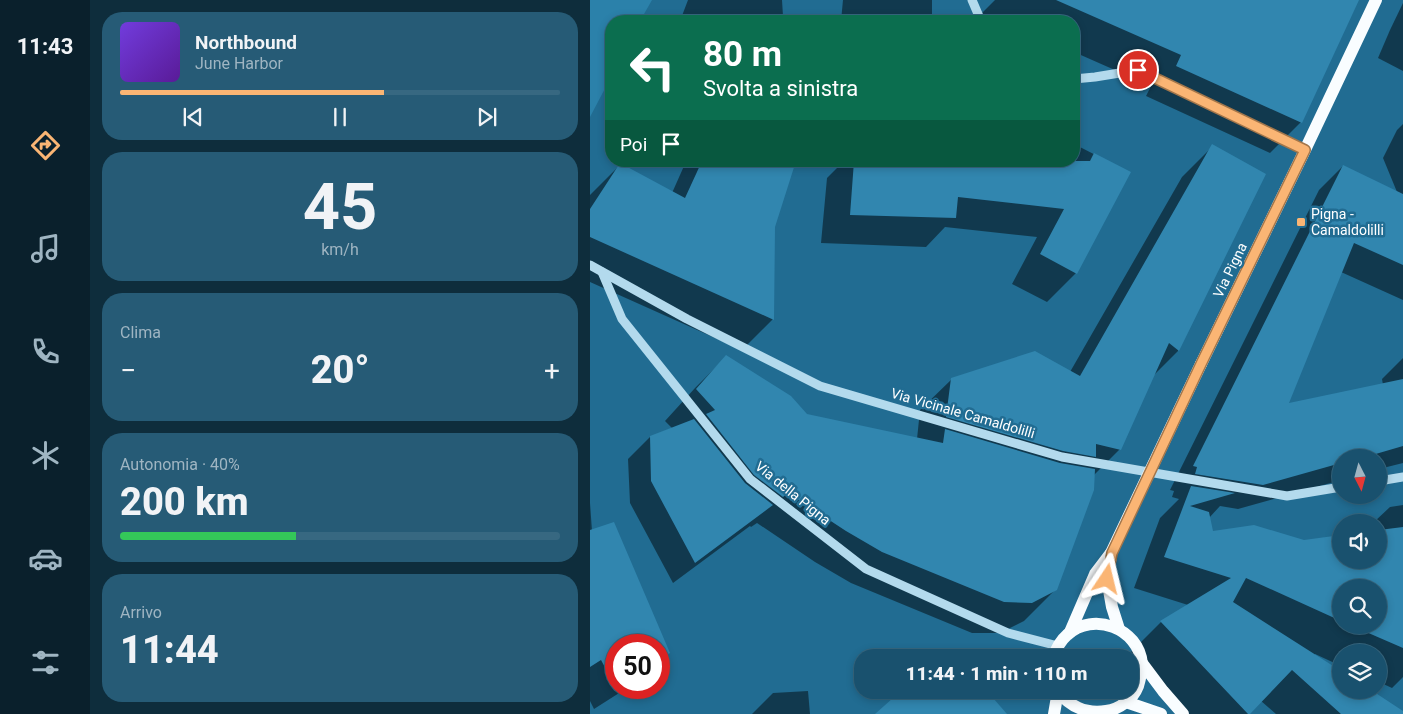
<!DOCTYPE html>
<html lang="it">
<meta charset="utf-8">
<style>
body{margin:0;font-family:Roboto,sans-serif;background:#265b76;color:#f1f3f6;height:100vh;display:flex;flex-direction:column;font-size:19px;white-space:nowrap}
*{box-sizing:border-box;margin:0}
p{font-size:16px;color:#9fb5c2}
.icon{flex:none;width:28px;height:28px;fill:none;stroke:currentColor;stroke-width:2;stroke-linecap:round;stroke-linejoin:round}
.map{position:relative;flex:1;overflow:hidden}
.sheet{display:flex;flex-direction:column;gap:12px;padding:12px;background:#0e2d3c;width:500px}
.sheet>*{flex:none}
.banner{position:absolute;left:15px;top:15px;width:475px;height:152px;border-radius:20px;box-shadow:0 2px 8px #0003,0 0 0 1px #376881;background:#0b6e4f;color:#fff;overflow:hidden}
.needle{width:32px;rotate:174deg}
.fabs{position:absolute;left:742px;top:449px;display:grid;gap:10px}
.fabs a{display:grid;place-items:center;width:55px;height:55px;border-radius:50%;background:#19516e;box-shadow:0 2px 8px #0003,0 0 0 1px #376881;font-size:25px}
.speed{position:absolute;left:15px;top:634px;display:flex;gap:10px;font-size:25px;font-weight:700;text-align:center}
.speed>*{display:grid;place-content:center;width:65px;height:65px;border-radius:50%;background:#19516e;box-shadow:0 2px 8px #0003,0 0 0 1px #376881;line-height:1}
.speed .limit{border:8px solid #d22;background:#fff;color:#111}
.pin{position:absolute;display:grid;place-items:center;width:42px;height:42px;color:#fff;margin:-21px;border:2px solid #fff;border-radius:50%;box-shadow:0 1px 5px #0007}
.me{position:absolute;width:55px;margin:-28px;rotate:10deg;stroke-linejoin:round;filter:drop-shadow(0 0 4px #0008)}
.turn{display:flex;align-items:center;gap:18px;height:105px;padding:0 15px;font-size:22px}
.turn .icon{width:65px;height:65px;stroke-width:2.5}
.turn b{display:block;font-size:35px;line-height:42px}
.then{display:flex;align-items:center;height:48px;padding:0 15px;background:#0003;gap:10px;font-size:19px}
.big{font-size:38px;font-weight:800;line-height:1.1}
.sheet .tile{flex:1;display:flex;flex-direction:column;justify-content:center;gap:8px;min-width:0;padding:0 18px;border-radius:20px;background:#265b76}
.sheet .dial{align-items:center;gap:0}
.dial b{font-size:65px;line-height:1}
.song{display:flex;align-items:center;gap:15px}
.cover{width:60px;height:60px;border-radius:8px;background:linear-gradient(135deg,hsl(260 70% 55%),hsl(270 70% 35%))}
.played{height:5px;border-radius:2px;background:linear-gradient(90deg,#fab574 60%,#376881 60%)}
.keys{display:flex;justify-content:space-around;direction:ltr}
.heat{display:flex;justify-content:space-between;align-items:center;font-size:28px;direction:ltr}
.charge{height:8px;border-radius:4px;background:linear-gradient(90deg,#34c759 40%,#376881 0)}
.trip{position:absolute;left:264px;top:649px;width:285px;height:50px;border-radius:20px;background:#19516e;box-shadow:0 2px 8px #0003,0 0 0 1px #376881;font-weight:800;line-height:50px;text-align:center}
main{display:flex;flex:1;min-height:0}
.dock{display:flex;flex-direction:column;width:90px;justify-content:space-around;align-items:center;background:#0a202c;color:#9fb5c2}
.dock .icon{width:35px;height:35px}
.dock .current{color:#fab574}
.dock b{font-size:22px;color:#f1f3f6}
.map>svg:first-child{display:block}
.green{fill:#2b81aa}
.shadow{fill:#0007;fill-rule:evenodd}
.building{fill:#3186af}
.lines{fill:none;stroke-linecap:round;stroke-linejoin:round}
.minor{stroke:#b3daed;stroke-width:9}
.major{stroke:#f9fdff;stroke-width:12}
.major-bridge{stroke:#f9fdff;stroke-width:12}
.route-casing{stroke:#a2764b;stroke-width:12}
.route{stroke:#fab574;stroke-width:9}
.poi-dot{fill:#fab574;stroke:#216c92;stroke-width:2}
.labels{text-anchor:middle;stroke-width:5;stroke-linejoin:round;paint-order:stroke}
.poi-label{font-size:14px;fill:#fff;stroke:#216c92;text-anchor:start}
.street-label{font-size:14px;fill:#fff;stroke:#216c92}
</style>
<main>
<nav class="dock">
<b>11:43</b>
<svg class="icon current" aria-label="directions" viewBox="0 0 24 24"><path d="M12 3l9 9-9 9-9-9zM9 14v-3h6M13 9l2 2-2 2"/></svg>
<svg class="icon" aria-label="music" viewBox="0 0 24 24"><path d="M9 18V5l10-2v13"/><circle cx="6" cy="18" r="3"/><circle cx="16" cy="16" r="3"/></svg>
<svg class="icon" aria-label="phone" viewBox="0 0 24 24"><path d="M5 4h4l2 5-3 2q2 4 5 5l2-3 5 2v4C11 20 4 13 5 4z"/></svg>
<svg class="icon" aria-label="climate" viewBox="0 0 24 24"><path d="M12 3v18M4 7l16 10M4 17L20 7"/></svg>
<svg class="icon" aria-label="car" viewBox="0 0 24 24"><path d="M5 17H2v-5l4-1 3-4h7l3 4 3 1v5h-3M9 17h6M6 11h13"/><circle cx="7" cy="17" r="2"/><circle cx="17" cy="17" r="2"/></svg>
<svg class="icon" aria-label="filters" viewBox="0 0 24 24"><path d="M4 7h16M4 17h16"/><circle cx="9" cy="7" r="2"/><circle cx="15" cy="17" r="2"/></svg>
</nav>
<section class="sheet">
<div class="tile">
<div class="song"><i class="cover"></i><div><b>Northbound</b><p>June Harbor</p></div></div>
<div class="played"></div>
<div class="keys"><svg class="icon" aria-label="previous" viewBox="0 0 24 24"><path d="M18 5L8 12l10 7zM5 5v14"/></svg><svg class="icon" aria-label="pause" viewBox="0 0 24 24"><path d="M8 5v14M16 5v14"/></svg><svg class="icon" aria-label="next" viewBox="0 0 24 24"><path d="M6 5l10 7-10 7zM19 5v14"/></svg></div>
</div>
<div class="tile dial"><b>45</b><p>km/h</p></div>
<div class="tile"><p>Clima</p>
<div class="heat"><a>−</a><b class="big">20°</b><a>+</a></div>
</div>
<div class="tile"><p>Autonomia · 40%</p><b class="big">200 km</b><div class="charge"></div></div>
<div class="tile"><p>Arrivo</p><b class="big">11:44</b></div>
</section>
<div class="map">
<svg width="813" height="714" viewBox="0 0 813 714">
<rect width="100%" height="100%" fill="#216c92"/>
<polygon class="green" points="0,0 62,0 50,21 21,21 21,77 0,117"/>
<g class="shadow">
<polygon points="98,0 192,0 193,16 204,19 205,21 90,21"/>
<polygon points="253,0 342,0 342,21 251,21"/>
<polygon points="405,0 767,0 711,122 680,153 556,96 561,86 484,52 484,21 386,21 385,20"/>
<polygon points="813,3 813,71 788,58 800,30"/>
<path d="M813,124V300L751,272L697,405L793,385L792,379L813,358V463L789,469V458H751V480L648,509L630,506L619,518L622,532L714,541L751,536V560H789V522H784L800,507L813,505V677L802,688L789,682V652H751V666L725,654V656L751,673V690H778L813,712V714H686L671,701L658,714H597L540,653L571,622L598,605L544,588L570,518L589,499L582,497L584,491L580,490L729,190L753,166L807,192L793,158L807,130ZM751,588H789V625H751Z"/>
<polygon points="484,144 539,172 486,273 457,302 422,284 447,237 355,227 336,247 231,243 237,178 254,161 484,161"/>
<polygon points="623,146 674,175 588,351 562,377 530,449 503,476 466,589 434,621 410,633 382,633 261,583 225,562 167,523 161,527 160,526 83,583 40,503 38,459 60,437 82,428 75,421 105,388 136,357 216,415 327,439 330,410 362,379 480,372 592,177"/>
<polygon points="82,161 204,161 184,227 183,319 152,350 0,282 0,195 30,165 82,193 94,166"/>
<polygon points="0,503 2,531 79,652 69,663 69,645 26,645 26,688 37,688 4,709 0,701"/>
<polygon points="360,650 366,658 351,658"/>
<polygon points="218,691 220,714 162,714 183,693"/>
</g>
<g class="building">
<polygon points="466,0 769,0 712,123 586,66 591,55"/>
<polygon points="622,144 676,174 589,351 579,343 531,450 506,444 506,457 473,451 356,417 361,378 445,351 490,376"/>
<polygon points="504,153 541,172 487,274 450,254 474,209 368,197 366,218 260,215 264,161 500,161"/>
<polygon points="112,161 206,161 185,227 184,320 0,237 0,209 30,163 95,198"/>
<polygon points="753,165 813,194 813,265 764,243 699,403 813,379 813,446 772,458 751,458 751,463 673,485 605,474 607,467 603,466"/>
<polygon points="136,355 201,396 217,414 353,443 355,429 470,463 505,469 504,490 467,590 442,603 414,602 292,552 256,531 198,493 193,497 164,475 116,414 125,410 106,389"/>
<polygon points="104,419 155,483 183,505 105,563 61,481 60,436"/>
<polygon points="601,486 645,493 600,506 619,512 623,531 664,525 714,540 751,535 751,560 789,560 789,530 813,527 813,648 760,625 789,625 789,588 751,588 751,621 656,578 643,602 751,671 751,690 781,690 813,711 813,714 751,714 702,670 660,714 658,714 570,621 641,578 574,557"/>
<polygon points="24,522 80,653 69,660 69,645 26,645 26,688 11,660 0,667 0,530"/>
<polygon points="312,690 396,690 417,714 285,714"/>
</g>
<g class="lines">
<g class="minor">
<polyline points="382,0 391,21"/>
<polyline points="484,79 505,77 548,70 715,150"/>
<polyline points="0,265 97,319 230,386 472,457 697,496 751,487"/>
<polyline points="12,272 32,319 160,479 276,569 418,633 468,646"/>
<polyline points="789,481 813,477"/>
</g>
<g class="major">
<polyline points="611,364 715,150 786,0"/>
<polyline points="521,556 517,579 522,607 529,629"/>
<polyline points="480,632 505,574 521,553"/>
<path d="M463,658C466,649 470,641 477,635C503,611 549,628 552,664C552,672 550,679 548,686C543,699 530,709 516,711C495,714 480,707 467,690"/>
<polyline points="552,663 573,691 593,714"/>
<polyline points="536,702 571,714"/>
<polyline points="464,714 468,691"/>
</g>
<polyline class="major-bridge" points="521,553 611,364"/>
</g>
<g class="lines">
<defs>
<polyline id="route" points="517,579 522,553 611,364 715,150 548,70"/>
</defs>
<use href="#route" class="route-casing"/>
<use href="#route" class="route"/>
</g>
<rect class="poi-dot" x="706" y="217" width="10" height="10" rx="2.5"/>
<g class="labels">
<g class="poi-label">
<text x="721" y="219">Pigna -<tspan x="721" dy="16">Camaldolilli</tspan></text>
</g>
<g class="street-label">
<text transform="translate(640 270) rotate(-64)" y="5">Via Pigna</text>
<text transform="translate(373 413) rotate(16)" y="5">Via Vicinale Camaldolilli</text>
<text transform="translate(203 493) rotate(39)" y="5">Via della Pigna</text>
</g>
</g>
</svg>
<div class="fabs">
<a><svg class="needle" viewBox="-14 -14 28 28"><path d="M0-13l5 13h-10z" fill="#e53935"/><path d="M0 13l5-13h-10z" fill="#9fb5c2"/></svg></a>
<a><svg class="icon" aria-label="sound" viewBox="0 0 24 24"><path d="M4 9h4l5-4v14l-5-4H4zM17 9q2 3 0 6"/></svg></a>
<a><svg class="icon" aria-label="search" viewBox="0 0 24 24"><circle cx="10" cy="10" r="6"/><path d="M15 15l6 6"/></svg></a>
<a><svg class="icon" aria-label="layers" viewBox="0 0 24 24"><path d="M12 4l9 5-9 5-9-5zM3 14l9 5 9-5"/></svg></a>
</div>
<div class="speed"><div class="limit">50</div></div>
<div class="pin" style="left:548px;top:70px;background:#d93025"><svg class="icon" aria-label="arrive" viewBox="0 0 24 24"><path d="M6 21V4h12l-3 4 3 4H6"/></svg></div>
<svg class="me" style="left:517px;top:579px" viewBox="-20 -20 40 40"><path d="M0-17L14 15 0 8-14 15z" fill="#fab574" stroke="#fff" stroke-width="4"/></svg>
<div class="trip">11:44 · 1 min · 110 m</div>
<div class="banner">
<div class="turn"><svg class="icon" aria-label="left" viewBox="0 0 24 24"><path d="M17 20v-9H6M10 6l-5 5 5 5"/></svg><div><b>80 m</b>Svolta a sinistra</div></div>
<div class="then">Poi<svg class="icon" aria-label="arrive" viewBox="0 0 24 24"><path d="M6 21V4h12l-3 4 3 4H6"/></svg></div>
</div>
</div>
</main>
